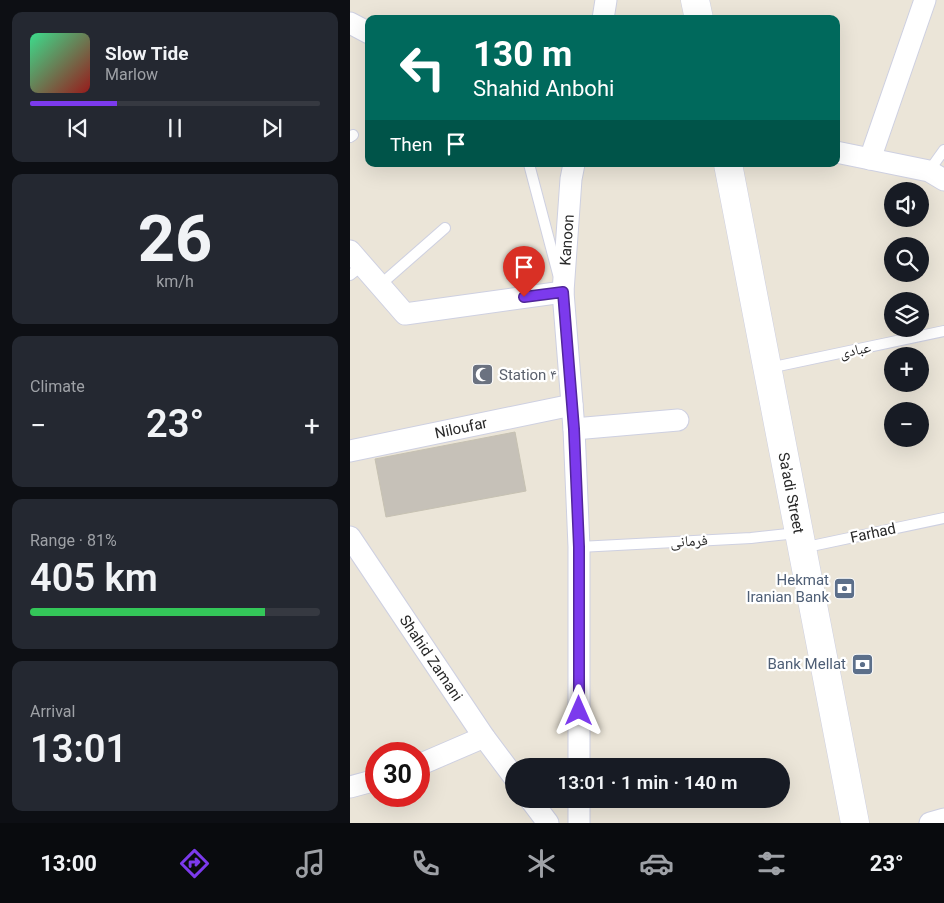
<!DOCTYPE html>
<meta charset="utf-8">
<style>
body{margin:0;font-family:Roboto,"Noto Naskh Arabic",sans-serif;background:#242831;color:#f1f3f6;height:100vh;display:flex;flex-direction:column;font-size:19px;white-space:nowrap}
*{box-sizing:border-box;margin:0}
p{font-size:16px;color:#9ea1a6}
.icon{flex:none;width:28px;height:28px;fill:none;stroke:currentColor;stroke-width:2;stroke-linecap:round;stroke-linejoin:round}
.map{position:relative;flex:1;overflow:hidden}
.side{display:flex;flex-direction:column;gap:12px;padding:12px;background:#0d0f14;width:350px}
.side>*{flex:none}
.top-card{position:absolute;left:15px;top:15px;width:475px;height:152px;border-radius:10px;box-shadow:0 5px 20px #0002;background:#00695c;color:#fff;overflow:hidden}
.tools{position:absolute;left:534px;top:182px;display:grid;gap:10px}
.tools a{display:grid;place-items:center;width:45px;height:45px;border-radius:50%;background:#171b24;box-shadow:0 5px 20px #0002;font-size:25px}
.speed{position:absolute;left:15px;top:742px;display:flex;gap:10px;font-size:25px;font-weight:700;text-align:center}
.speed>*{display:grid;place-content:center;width:65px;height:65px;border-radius:50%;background:#171b24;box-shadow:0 5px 20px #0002;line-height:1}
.speed .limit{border:8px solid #d22;background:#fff;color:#111}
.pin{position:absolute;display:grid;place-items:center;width:42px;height:42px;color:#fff;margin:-51px -21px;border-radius:50% 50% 50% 0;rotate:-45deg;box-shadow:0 0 5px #0007}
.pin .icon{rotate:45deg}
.me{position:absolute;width:55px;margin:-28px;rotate:0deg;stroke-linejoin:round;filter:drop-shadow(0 0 4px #0008)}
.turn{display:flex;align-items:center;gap:18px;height:105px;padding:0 25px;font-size:22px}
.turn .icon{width:65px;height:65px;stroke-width:2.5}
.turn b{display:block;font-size:35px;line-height:42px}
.then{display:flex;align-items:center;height:48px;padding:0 25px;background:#0003;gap:10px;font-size:19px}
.big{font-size:38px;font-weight:600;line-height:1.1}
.side .tile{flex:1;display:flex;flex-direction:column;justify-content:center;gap:8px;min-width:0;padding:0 18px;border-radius:10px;background:#242831}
.side .dial{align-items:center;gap:0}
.dial b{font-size:65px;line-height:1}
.song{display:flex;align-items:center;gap:15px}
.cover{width:60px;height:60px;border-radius:8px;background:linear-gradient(135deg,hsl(150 70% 55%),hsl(0 70% 35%))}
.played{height:5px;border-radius:2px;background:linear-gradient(90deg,#7c3aed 30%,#363941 30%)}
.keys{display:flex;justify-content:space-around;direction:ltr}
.heat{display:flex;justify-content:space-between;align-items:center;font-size:28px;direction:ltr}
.charge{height:8px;border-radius:4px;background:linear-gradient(90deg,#34c759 81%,#363941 0)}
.trip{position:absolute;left:155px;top:758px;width:285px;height:50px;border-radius:25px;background:#171b24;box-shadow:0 5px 20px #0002;font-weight:600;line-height:50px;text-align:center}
.tabs{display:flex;height:80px;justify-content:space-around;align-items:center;background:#090b0e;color:#9ea1a6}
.tabs .icon{width:35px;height:35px}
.tabs .current{color:#7c3aed}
.tabs b{font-size:22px;color:#f1f3f6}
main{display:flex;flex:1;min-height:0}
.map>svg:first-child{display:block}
.building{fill:#c6c1b8;stroke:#c6c1b2}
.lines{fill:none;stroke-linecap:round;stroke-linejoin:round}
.lane-casing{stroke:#ced0e1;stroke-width:12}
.street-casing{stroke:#ced0e1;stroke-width:23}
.secondary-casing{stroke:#ced0e1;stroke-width:29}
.lane{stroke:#fff;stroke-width:10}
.street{stroke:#fff;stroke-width:21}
.secondary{stroke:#fff;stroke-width:28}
.route-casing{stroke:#51269a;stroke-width:12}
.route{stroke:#7c3aed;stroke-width:9}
.labels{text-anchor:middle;stroke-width:4.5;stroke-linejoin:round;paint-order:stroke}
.street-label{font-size:15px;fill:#282828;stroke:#fff}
.worship-label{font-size:15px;fill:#5b616d;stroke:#fff;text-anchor:start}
.service-label{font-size:15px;fill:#4e5e75;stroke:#fff;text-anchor:end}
</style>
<main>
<section class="side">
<div class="tile">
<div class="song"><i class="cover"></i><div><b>Slow Tide</b><p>Marlow</p></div></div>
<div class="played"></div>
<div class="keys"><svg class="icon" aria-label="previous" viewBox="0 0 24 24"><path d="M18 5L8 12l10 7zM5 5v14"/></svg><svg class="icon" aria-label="pause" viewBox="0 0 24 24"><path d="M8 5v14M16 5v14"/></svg><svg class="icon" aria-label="next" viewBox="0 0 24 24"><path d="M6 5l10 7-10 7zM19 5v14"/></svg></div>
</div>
<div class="tile dial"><b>26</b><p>km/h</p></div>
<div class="tile"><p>Climate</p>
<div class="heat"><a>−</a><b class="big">23°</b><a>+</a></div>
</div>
<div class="tile"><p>Range · 81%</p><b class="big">405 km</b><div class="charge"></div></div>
<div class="tile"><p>Arrival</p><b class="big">13:01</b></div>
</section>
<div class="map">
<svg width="594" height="823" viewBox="0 0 594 823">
<rect width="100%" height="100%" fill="#ebe5d8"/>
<polygon class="building" points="165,432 176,491 36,517 25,459"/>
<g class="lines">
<defs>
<g id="lane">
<polyline points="0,137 3,135"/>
<polyline points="179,164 208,274"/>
<polyline points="579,171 594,150"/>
<polyline points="0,275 13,265"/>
<polyline points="30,285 95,228"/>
<polyline points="419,368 594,331"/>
<polyline points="229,547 401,538 447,533"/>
<polyline points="452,548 594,518"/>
<polyline points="338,766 340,766"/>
</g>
<g id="street">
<polyline points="253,19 256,0"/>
<polyline points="0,23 19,33"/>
<polyline points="486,152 579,171 594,180"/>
<polyline points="520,159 575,0"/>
<polyline points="224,164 221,179 213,292 224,429 229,547 229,766"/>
<polyline points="0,251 55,314 213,292"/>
<polyline points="224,429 328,420"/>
<polyline points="0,451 222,405"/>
<polyline points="0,537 134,737 164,777"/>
<polyline points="69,765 134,737"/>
<polyline points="0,787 26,780"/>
<polyline points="180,799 198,823"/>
<polyline points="229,823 229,799"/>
<polyline points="580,823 594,819"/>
</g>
<g id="secondary">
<polyline points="345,0 349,19"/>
<polyline points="378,164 505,823"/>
</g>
</defs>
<use href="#lane" class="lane-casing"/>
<use href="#street" class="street-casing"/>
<use href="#secondary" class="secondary-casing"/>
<use href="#lane" class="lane"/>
<use href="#street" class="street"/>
<use href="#secondary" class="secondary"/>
</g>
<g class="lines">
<defs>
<polyline id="route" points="174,297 213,292 224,429 229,547 229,711"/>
</defs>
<use href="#route" class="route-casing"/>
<use href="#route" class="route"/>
</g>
<defs>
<symbol id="mosque-square" viewBox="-11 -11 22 22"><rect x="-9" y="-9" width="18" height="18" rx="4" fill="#6b7280" stroke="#fff"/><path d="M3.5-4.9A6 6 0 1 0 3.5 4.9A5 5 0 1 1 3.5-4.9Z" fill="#fff"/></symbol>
<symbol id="bank-square" viewBox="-11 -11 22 22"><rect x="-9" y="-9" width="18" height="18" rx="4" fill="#5c6f8a" stroke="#fff"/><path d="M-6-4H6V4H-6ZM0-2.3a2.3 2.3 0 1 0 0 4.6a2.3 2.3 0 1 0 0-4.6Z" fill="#fff"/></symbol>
</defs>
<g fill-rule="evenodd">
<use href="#mosque-square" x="120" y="362" width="25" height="25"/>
<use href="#bank-square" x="482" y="576" width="25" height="25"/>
<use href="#bank-square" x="500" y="652" width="25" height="25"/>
</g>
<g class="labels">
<g class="street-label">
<text transform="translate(217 240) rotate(-86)" y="5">Kanoon</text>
<text transform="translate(505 350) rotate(-12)" y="5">عبادی</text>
<text transform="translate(111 428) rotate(-12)" y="5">Niloufar</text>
<text transform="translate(441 493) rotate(79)" y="5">Sa'adi Street</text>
<text transform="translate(523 533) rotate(-12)" y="5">Farhad</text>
<text transform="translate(339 541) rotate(-3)" y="5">فرمانی</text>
<text transform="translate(81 658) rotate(56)" y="5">Shahid Zamani</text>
</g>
<g class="worship-label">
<text x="149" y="380">Station ۴</text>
</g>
<g class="service-label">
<text x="479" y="585">Hekmat<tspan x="479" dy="17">Iranian Bank</tspan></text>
<text x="496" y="669">Bank Mellat</text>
</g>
</g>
</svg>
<div class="tools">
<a><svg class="icon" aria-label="sound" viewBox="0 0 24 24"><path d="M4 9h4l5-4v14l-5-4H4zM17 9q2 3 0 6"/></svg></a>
<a><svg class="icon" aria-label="search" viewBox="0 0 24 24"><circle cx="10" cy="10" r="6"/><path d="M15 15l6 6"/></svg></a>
<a><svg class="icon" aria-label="layers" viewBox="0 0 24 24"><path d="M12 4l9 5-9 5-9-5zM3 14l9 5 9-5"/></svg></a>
<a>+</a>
<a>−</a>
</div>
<div class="speed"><div class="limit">30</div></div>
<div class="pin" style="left:174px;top:297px;background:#d93025"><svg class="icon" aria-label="arrive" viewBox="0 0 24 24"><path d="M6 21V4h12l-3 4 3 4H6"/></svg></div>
<svg class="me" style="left:229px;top:711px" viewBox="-20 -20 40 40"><path d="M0-17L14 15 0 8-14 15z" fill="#7c3aed" stroke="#fff" stroke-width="4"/></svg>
<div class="trip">13:01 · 1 min · 140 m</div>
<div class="top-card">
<div class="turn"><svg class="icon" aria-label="left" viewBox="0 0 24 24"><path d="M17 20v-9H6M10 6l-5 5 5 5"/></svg><div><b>130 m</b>Shahid Anbohi</div></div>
<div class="then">Then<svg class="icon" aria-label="arrive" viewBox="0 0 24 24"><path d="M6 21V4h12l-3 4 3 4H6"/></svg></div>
</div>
</div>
</main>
<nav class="tabs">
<b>13:00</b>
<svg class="icon current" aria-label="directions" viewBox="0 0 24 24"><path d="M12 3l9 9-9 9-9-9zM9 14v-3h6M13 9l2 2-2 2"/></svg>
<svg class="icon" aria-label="music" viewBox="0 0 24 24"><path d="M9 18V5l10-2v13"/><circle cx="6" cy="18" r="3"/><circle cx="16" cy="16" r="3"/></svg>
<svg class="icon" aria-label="phone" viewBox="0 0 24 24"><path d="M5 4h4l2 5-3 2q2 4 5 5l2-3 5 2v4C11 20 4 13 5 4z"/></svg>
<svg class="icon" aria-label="climate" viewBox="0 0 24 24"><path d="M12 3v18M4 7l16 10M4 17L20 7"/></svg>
<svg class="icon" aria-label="car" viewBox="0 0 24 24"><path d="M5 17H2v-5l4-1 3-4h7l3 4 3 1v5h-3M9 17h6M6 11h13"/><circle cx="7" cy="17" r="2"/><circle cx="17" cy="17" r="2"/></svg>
<svg class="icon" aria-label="filters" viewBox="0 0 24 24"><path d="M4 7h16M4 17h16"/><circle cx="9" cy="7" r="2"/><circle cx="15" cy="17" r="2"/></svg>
<b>23°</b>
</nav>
